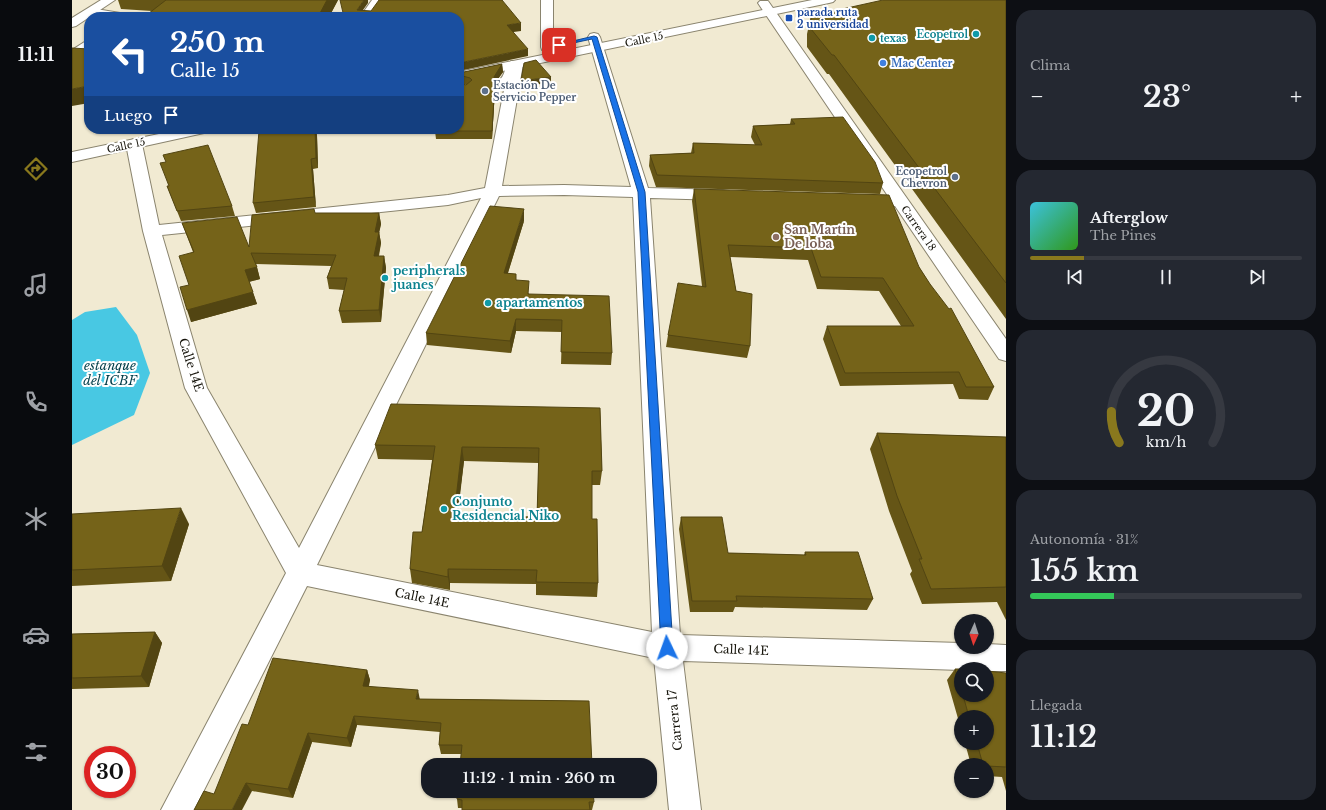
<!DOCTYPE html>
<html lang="es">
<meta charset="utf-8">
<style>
body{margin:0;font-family:"Libre Baskerville",serif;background:#242831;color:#f1f3f6;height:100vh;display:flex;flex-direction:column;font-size:15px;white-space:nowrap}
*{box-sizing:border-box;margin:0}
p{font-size:13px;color:#9ea1a6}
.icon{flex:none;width:22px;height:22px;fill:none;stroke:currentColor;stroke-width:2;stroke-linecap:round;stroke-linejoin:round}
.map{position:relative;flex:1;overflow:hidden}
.drawer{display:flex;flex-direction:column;gap:10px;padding:10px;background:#0d0f14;width:320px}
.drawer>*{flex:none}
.guide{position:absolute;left:12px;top:12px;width:380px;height:122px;border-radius:16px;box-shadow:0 1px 3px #0004;background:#1a4fa0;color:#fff;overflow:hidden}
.needle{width:26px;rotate:183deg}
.fabs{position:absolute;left:882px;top:614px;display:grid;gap:8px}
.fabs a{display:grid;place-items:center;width:40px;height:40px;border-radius:50%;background:#171b24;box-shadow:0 1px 3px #0004;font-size:20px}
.speed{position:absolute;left:12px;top:746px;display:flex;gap:8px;font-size:20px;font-weight:700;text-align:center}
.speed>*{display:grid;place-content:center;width:52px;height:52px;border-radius:50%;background:#171b24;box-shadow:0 1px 3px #0004;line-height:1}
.speed .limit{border:6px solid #d22;background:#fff;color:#111}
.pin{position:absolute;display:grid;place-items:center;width:34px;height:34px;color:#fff;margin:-17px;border-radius:8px;box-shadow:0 2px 6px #0006}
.me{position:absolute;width:44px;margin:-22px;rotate:357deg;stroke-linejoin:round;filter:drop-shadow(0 0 3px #0008)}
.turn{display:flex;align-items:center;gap:14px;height:84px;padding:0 20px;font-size:18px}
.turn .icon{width:52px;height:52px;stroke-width:2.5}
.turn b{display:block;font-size:28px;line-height:34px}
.then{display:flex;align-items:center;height:38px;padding:0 20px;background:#0003;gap:8px;font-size:15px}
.big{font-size:30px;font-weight:600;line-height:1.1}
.drawer .widget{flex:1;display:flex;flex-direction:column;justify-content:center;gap:6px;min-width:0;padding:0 14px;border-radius:16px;background:#242831}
.drawer .dial{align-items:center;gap:0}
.dial svg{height:104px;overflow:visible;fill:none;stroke:#363941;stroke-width:7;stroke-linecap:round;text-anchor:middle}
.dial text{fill:#f1f3f6;stroke:none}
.song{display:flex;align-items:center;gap:12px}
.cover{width:48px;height:48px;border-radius:6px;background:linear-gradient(135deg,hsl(190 70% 55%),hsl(110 70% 35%))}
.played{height:4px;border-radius:2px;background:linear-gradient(90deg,#89781d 20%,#363941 20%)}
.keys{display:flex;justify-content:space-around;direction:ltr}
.heat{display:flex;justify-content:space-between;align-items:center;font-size:22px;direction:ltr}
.charge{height:6px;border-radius:3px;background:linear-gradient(90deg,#34c759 31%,#363941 0)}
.trip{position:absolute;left:349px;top:758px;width:236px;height:40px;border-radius:16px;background:#171b24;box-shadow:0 1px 3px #0004;font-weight:600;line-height:40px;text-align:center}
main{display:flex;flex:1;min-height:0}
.tab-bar{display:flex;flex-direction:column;width:72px;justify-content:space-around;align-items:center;background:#090b0e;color:#9ea1a6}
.tab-bar .icon{width:28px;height:28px}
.tab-bar .selected{color:#89781d}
.tab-bar b{font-size:18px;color:#f1f3f6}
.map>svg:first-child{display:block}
.water{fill:#48c8e3}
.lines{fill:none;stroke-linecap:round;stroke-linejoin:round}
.lane-casing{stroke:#8a846e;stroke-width:2}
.street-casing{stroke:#8a846e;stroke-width:2}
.secondary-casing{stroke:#8a846e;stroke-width:2}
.highway-casing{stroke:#8a846e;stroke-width:2}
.lane{fill:#fff;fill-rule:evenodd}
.street{fill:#fff;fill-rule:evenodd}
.secondary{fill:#fff;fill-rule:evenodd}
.highway{fill:#fff;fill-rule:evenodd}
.wall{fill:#655516;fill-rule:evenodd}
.shaded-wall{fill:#524512}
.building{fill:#756319;stroke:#524512;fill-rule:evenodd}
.route{fill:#1a73e8;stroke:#114b97}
.transit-dot{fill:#1a4fb4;stroke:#fff;stroke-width:1.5}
.culture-dot{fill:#0f9aa8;stroke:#fff;stroke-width:1.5}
.shop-dot{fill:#3f7fe0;stroke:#fff;stroke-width:1.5}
.service-dot{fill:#5c6f8a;stroke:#fff;stroke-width:1.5}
.education-dot{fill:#8d6e63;stroke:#fff;stroke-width:1.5}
.labels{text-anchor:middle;stroke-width:4;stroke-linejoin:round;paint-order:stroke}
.far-transit-label{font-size:10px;font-weight:bold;fill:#164399;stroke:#fff;text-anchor:start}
.far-culture-label{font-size:10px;font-weight:bold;fill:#0d838f;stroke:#fff;text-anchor:end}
.far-street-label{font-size:10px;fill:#16140b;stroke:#fff}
.far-shop-label{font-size:10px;font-weight:bold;fill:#366cbe;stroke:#fff;text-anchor:start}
.far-service-label{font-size:10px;font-weight:bold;fill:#4e5e75;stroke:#fff;text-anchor:start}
.education-label{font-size:12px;font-weight:bold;fill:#785e54;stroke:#fff;text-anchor:start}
.culture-label{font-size:12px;font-weight:bold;fill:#0d838f;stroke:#fff;text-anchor:start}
.street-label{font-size:12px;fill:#16140b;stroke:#fff}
.water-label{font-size:13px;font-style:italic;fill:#013d49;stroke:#fff}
</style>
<main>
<nav class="tab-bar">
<b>11:11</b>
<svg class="icon selected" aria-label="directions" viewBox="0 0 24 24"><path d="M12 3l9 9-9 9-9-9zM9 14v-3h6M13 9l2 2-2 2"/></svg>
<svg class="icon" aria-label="music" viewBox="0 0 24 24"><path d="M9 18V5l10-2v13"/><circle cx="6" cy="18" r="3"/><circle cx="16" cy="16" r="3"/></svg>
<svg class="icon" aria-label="phone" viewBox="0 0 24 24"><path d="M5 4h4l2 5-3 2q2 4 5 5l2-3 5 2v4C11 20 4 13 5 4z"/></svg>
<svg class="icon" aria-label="climate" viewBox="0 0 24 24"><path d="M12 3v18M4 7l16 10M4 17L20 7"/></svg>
<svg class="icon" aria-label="car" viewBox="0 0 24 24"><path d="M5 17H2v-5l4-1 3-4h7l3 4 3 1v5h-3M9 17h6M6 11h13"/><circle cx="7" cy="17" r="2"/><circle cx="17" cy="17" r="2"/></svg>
<svg class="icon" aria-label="filters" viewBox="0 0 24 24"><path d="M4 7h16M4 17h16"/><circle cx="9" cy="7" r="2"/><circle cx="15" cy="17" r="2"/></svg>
</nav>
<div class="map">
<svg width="934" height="810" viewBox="0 0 934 810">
<rect width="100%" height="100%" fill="#f1ead2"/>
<polygon class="water" points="44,307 65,335 78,373 62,415 0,445 0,320 13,312"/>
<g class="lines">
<defs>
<g id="lane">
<polygon points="18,8 48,13 55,17 46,17 21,12 18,12"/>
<polygon points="14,41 17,41 17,46 0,55 0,50"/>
<path d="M438,62L442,65L440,78L430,88H424L423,86C430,77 432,77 434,65Z"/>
</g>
<g id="street">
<polygon points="300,0 312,0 300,17 288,17"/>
<polygon points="469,0 481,0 481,47 480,50 470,50 469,47"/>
<polygon points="688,1 696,1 934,339 934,361 927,359 823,206 783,204 781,200 783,196 789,195 816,196 686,3"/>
<path d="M522,33L526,34L528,37L576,188L651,190L657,191L659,195L657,199L651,200L578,198L608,635L889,643V647H915V644L934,645V671H915V669L889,670L611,661L629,810H597L582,658L235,586L122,810H89L214,573L113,388L71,231L54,144L57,141L62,139L67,141L70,144L87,225L376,195L413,188L437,64L439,61H449L451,64L430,186L492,185L559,187L516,37L518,34ZM492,195L561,197L580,632L245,565L427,196ZM409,198L227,548L135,388L90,235L376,205Z"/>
</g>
<polygon id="secondary" points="29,0 43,0 4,26 0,27 0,18"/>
<g id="highway">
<polygon points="740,0 763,0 761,2 757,3 387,80 387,72"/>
<polygon points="111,129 139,129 137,132 132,133 0,162 0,152"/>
</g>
</defs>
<use href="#lane" class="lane-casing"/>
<use href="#street" class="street-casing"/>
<use href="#secondary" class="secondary-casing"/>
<use href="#highway" class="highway-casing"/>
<use href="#lane" class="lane"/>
<use href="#street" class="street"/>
<use href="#secondary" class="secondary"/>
<use href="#highway" class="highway"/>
</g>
<g class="wall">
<polygon points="46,0 266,0 257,17 72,17 80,11 49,9"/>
<polygon points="934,0 934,319 757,74 755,74 735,47 735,34 739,16"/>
<polygon points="430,64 431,72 423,83 423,89 420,139 364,139 363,131 395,85 387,83 387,73"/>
<polygon points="719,119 811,183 808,194 584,187 577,166 578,155 619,153 621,143 683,145 679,137 681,126 718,124"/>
<polygon points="243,129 244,129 245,136 246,168 241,169 244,207 184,213 181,203"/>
<polygon points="95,186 160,206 163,216 109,221"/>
<polygon points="622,189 847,267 922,387 916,400 887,399 881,384 768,386 751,339 755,326 829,326 807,291 745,289 736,260 658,257 664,291 678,346 675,358 594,347 596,335 630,286 620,201"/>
<polygon points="243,213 307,213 309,224 307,232 309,243 307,256 312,256 314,268 309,322 270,323 267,311 272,290 257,289 255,278 259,266 184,264 188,279 177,282 185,304 119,322 117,285 121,252 110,223 177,247"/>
<polygon points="452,221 436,273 444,280 457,294 540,353 539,365 489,364 490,332 444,331 439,353 355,345 354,333"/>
<path d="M528,408L530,471L528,485H520V519L526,583L525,597L464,595V584L378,583V590L340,583L338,569L350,532L360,460L306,459L303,445ZM392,461L467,463L465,517L385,516Z"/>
<polygon points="805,433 934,437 934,620 925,602 850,604 838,574 840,571 817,511 798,449"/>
<polygon points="0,514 117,524 99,581 0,586"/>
<polygon points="609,517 656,553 732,555 733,552 801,599 795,610 663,607 661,612 618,612 607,529"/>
<polygon points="83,632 90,643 77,687 0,689 0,634"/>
<polygon points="883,669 889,669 889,695 915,695 934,673 934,791 930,777 915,776 915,765 899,765 893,743 915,743 915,717 889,717 889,729 875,680"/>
<polygon points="295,670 298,680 297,686 348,699 517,701 389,754 369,754 367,745 368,732 285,725 279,747 240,742 221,798 180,791 142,794 176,725"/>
<polygon points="385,799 522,802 520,810 390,810 390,808 386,808"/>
</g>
<g class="shaded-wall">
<polygon points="255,0 266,0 257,17 246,17"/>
<polygon points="292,0 296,0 296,3 286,17 285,10"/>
<polygon points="449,23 449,31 435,33 435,25"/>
<polygon points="456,49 456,56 387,71 387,63"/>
<polygon points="430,64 431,72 423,83 423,89 420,139 420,131 422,77"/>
<polygon points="479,77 479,83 449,86 449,81"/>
<polygon points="17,86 17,103 0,106 0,89"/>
<polygon points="243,129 244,129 245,136 246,168 244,158"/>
<polygon points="239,159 241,169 244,207 242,197"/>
<polygon points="452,209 452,221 432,285 432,273"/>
<polygon points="307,213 309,224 305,243 303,232"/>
<polygon points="307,232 309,243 304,267 302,256"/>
<polygon points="312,256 314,268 309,322 307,310"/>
<polygon points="185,267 188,279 176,282 173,270"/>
<polygon points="181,292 185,304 119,322 115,310"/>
<polygon points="444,319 444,331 439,353 438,341"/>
<polygon points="390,447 392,461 384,530 382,516"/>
<polygon points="109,508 117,524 99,581 90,566"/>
<polygon points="376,569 378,583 378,590 376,577"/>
<polygon points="83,632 90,643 77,687 69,676"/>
<polygon points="295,670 298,680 294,695 291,686"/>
<polygon points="346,690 348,700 344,699"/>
<polygon points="282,716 285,725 279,747 275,738"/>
<polygon points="236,733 240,742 221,798 216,789"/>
<polygon points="174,783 180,791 170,810 160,810"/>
</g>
<g class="building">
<polygon points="94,0 255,0 246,17 72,17"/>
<polygon points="268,0 292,0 285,10 299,11 307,0 430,0 449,23 435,25 456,49 387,63 387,17 272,17"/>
<polygon points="811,0 934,0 934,283 762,55 760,55 739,29 739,16"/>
<polygon points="0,48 17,49 17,86 0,89"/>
<polygon points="464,60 479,77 449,81 452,63"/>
<polygon points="430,64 422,77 423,81 420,131 363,131 363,129 387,129 387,83 394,85 400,80 398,78 387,75 387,73"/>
<polygon points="771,117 803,162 811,183 585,175 578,155 622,153 621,143 690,145 681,126 723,124 719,119"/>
<polygon points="209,129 243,129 244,158 239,159 242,197 181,203 187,131"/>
<polygon points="136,145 160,206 105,211 95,186 97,186 88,163 94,162 91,155"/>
<polygon points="622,189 817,195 847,267 858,284 877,309 879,308 922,387 894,387 887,372 773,373 755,326 842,326 811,278 749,277 739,248 656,245 664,291 680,294 678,346 596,335 606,283 634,287"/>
<polygon points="418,206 452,209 432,273 444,274 444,280 457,281 456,294 537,296 540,353 489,352 490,320 444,319 438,341 354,333"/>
<polygon points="242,209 243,213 307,213 303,232 307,232 302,256 312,256 307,310 267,311 275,278 255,278 264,255 179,253 185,267 173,270 181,292 115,310 108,287 117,285 107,256 122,252 110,223 165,217 177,247 180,215"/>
<path d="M319,404L528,408L530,471H520V519H525L526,583L464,582L465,570L376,569V577L338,569L341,532H350L363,446L303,445ZM390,447L467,448L465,517L382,516Z"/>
<polygon points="805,433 934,437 934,587 859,589 847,559 850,559 825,496"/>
<polygon points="109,508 90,566 0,570 0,514"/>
<polygon points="609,517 650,517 656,553 734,555 733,552 786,552 801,599 664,596 665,601 620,601"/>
<polygon points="83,632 69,676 0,678 0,634"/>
<polygon points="201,658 295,670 291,686 346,690 344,699 517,701 520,765 388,765 390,745 367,745 369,723 282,716 275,738 236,733 216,789 174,783 160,810 122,810 132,791 142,794 170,724 176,725"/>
<polygon points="883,669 889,669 889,688"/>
<polygon points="915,671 934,673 934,767 915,766 915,765 911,765 905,743 915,743 915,717 897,717 891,695 915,695"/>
<polygon points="385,791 521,791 522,802 517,802 518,810 390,810 390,800 385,799"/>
</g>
<polygon class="route" points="522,36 525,37 573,192 601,648 599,652 595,653 591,652 589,648 566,192 520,39 487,46 484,45"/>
<rect class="transit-dot" x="713" y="14" width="8" height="8" rx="2"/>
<g class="culture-dot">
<circle cx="904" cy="34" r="4"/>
<circle cx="800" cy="38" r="4"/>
<circle cx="313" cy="278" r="4"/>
<circle cx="416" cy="303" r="4"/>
<circle cx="372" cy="509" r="4"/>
</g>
<circle class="shop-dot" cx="811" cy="63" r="4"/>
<g class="service-dot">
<circle cx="413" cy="91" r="4"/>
<circle cx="883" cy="177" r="4"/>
</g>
<circle class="education-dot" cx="704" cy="237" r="4"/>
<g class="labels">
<g class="far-transit-label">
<text x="725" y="16">parada ruta<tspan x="725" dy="12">2 universidad</tspan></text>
</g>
<g class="far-culture-label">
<text x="896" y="38">Ecopetrol</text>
<text x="808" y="42" text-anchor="start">texas</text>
</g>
<g class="far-street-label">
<text transform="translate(572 39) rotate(-12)" y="4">Calle 15</text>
<text transform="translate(54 145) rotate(-12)" y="4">Calle 15</text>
<text transform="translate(847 228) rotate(55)" y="4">Carrera 18</text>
</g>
<g class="far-shop-label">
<text x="819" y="67">Mac Center</text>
</g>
<g class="far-service-label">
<text x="421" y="89">Estación De<tspan x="421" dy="12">Servicio Pepper</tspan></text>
<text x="875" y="175" text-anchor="end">Ecopetrol<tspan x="875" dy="12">Chevron</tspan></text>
</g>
<g class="education-label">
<text x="712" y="234">San Martin<tspan x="712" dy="14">De loba</tspan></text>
</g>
<g class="culture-label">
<text x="321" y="275">peripherals<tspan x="321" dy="14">juanes</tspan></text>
<text x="424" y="307">apartamentos</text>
<text x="380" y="506">Conjunto<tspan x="380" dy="14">Residencial Niko</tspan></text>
</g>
<g class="street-label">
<text transform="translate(119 365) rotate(72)" y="4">Calle 14E</text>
<text transform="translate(350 598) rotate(12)" y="4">Calle 14E</text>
<text transform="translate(669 650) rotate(2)" y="4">Calle 14E</text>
<text transform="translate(603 720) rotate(-96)" y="4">Carrera 17</text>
</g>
<g class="water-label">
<text x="38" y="370">estanque<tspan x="38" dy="15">del ICBF</tspan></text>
</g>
</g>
</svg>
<div class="fabs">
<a><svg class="needle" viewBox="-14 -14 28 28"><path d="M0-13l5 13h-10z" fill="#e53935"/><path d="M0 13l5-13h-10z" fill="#9ea1a6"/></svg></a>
<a><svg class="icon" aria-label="search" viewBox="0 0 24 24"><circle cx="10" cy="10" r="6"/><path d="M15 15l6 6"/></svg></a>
<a>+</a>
<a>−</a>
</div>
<div class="speed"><div class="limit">30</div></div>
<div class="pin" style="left:487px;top:45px;background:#d93025"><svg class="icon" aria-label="arrive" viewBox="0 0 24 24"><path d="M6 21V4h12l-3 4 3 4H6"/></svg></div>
<svg class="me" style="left:595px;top:648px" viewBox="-20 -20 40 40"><circle r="19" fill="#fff"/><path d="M0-13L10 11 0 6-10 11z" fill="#1a73e8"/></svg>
<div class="trip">11:12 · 1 min · 260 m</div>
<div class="guide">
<div class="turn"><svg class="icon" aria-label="left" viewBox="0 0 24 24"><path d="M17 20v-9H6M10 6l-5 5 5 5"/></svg><div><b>250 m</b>Calle 15</div></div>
<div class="then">Luego<svg class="icon" aria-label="arrive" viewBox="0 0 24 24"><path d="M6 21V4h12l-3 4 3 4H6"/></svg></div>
</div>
</div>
<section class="drawer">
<div class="widget"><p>Clima</p>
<div class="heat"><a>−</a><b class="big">23°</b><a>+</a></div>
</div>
<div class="widget">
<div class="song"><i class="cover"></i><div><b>Afterglow</b><p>The Pines</p></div></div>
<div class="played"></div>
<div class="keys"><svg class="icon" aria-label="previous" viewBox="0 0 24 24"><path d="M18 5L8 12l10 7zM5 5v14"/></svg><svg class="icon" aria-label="pause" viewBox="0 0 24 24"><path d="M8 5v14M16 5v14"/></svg><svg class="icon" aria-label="next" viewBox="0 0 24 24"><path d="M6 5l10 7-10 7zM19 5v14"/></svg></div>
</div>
<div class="widget dial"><svg viewBox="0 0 100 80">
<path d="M14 69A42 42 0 1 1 86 69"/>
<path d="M14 69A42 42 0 0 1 8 45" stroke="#89781d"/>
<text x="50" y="56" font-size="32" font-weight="700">20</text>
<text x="50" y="72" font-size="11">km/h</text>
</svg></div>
<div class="widget"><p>Autonomía · 31%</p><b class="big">155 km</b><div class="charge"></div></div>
<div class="widget"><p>Llegada</p><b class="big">11:12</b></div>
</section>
</main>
